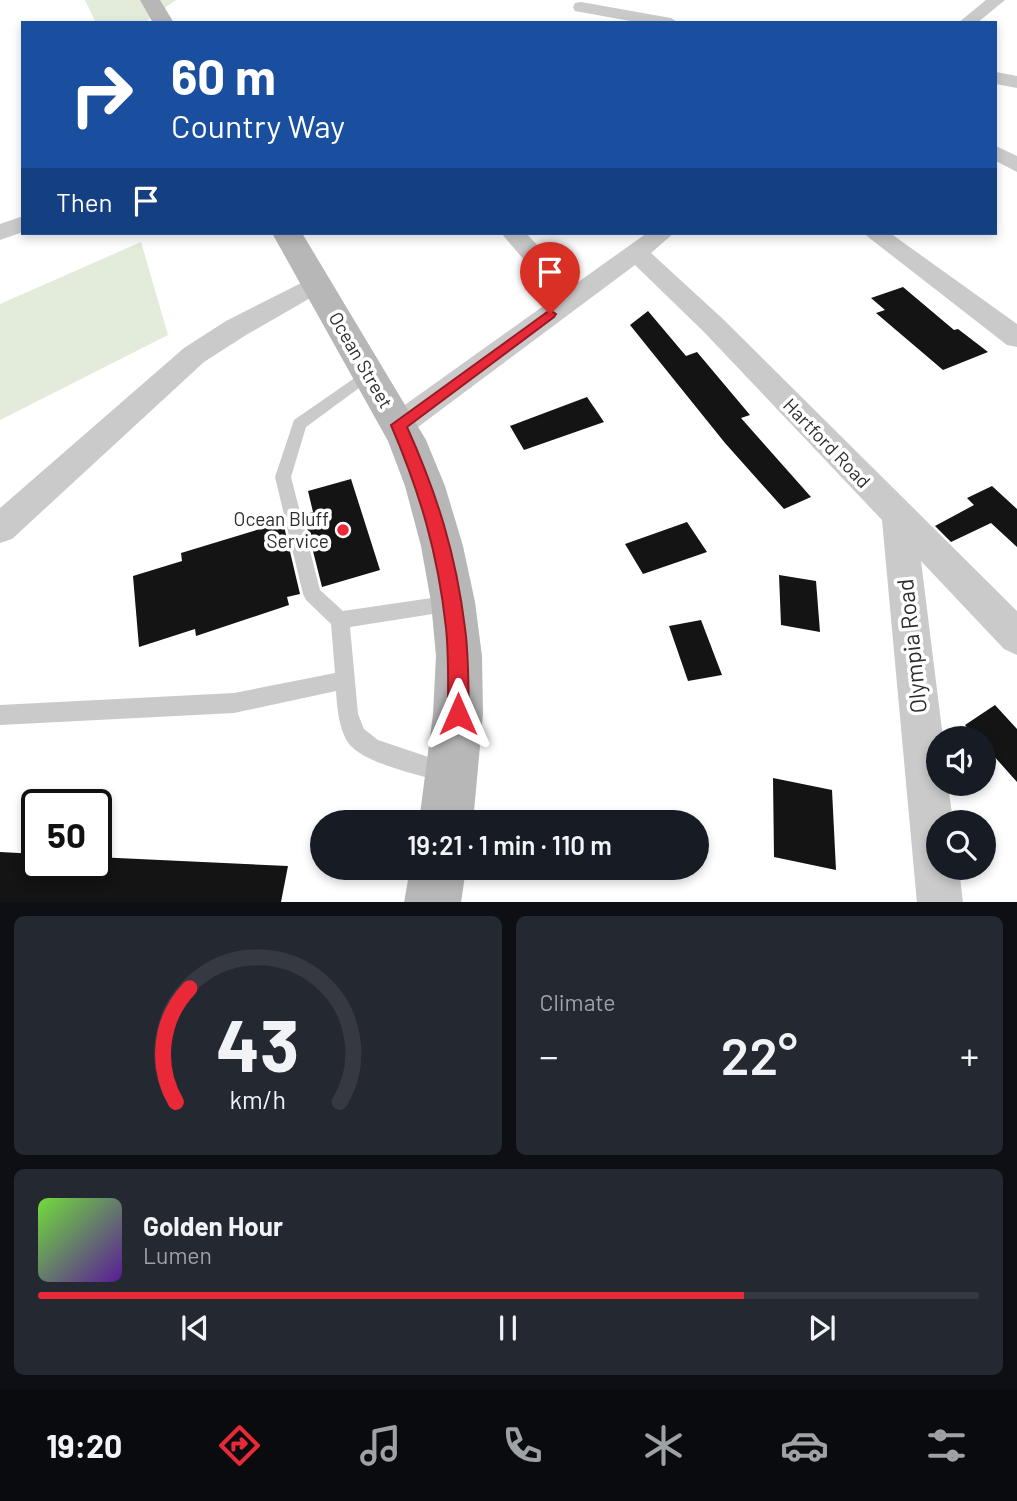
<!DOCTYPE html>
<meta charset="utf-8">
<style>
body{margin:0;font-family:Barlow,sans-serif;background:#242831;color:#f1f3f6;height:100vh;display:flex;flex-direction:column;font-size:26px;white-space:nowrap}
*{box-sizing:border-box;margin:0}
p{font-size:23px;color:#9ea1a6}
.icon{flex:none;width:38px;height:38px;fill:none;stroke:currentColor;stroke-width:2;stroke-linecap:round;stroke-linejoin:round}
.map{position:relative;height:902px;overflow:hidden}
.sheet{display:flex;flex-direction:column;gap:14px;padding:14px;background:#0d0f14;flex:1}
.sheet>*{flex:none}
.banner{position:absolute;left:21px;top:21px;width:976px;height:214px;border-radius:0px;box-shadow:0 4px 10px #0003;background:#1a4fa0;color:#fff;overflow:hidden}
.buttons{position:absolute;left:926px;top:726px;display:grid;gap:14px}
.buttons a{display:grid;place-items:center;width:70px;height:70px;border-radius:50%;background:#171b24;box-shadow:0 4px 10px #0003;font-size:35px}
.speed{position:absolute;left:21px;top:789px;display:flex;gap:14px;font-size:35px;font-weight:700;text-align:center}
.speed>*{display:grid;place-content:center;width:91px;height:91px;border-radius:50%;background:#171b24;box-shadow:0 4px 10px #0003;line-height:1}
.speed .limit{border:4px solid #111;border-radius:10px;background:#fff;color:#111}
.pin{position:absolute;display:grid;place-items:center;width:60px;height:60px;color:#fff;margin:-72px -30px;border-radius:50% 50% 50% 0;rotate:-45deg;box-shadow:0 0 7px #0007}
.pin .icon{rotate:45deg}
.me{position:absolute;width:77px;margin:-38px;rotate:0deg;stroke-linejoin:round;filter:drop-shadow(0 0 5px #0008)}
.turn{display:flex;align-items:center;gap:24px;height:147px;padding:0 35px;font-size:32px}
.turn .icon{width:91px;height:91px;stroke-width:2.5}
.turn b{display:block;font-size:49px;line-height:60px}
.then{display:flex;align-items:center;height:66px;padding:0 35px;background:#0003;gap:14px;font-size:26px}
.big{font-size:52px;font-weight:600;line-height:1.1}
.sheet .widget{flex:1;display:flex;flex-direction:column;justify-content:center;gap:10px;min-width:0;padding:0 24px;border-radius:10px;background:#242831}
.sheet .dial{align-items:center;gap:0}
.dial svg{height:182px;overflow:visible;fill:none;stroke:#363941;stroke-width:7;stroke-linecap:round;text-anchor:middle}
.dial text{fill:#f1f3f6;stroke:none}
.song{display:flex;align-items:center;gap:21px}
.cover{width:84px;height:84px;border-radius:10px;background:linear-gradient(135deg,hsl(100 70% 55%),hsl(270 70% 35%))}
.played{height:7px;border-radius:4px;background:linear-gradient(90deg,#ea2938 75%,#363941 75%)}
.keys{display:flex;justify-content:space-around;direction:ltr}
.heat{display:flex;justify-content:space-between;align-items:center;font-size:38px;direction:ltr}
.sheet .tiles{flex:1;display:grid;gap:14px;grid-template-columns:1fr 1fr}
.widget:last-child{grid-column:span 2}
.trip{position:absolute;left:310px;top:810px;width:399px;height:70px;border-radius:35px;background:#171b24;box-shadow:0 4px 10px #0003;font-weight:600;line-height:70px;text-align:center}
.menu{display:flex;height:112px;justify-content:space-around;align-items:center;background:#090b0e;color:#9ea1a6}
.menu .icon{width:49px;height:49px}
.menu .active{color:#ea2938}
.menu b{font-size:32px;color:#f1f3f6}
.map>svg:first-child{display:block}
.green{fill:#e3ebda}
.building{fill:#141414}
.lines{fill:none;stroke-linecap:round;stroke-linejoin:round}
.lane{fill:#cacaca;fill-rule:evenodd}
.street{fill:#cacaca;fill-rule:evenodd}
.secondary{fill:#b7b7b7;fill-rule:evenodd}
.route{fill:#ea2938;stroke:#981b24;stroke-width:2}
.poi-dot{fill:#ea2938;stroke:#fff;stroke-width:2.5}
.labels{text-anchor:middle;stroke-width:7;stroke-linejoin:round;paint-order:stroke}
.street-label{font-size:19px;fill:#2d2d2d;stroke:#fff}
.poi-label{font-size:19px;fill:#2d2d2d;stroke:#fff;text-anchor:end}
.near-street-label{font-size:23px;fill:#2d2d2d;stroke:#fff}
</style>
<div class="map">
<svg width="1017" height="903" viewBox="0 0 1017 903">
<rect width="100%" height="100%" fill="#fff"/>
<g class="green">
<polygon points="85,0 176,0 144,23 96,23"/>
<polygon points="141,242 168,335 0,420 0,304"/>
</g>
<g class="building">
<polygon points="903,287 954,330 958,329 988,352 943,370 876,313 885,310 871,298"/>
<polygon points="648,311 686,356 697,352 750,415 741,418 811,497 784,509 725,443 630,325"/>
<polygon points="587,397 604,422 524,450 510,426"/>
<polygon points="351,479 380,570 322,587 304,515 313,512 308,491"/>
<polygon points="992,486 1017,509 1017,547 991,523 951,542 935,526 974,505 967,498"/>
<polygon points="283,522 300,594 287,597 289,605 196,636 195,629 139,647 133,576 182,561 181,553"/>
<polygon points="687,522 707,552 643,574 625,544"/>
<polygon points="779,575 816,581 820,632 781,625"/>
<polygon points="701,620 722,675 688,681 669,626"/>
<polygon points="995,705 1017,729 1017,782 984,745 984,738 977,738 965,725"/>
<polygon points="773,778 832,790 836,870 774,857"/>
<polygon points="0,852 37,854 37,864 96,864 96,857 288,866 281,902 0,902"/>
</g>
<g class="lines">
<path class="lane" d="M369,368L374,369L376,373L374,377L306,427L291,477L320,590L343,611L452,595L458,597L461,603L458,609L452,611L350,627L358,714L364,729L378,740L452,765L456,772L452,779L445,783C419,774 367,765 349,744C339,730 337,708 336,691L234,713L0,725V705L234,693L335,673L331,624L306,600L303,594L275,477L294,420Z"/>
<g class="street">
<polygon points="986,0 1005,0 977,23 958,23"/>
<polygon points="581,2 671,18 679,23 641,23 575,11 573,7 575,3"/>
<polygon points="996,72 1017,76 1017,88 996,84"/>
<polygon points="996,146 1017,156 1017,172 996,161"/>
<polygon points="23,216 23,232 0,240 0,224"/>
<polygon points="501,233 526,233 574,285 647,233 674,233 651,253 724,320 1017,611 1017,655 1004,649 921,561 943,738 938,738 938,784 948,784 953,822 938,822 938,868 959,868 963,903 917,903 882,520 704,332 635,265 410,433 399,437 388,433 384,425 388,417 556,297"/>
<polygon points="863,233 890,233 1017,324 1017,347 1007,345"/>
<polygon points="317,275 326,277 330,283 326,289 246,335 204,362 12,539 0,543 0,508 184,348 226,321"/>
</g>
<g class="secondary">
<polygon points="140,0 160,0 174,23 153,23"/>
<polygon points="272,233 302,233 426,440 445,486 463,546 475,602 482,656 483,714 473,822 419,822 433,714 436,656 431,602 421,546 405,486 388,441"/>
<polygon points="410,868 466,868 461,903 404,903"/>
</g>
</g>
<path class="route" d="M550,310L556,314L554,317L407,427C437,494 456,554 465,628C469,656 468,686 469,714L466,722L458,725L451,722L448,714C448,686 449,656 446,628C438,553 420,493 391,425Z"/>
<circle class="poi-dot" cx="343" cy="530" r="7"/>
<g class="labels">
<g class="street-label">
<text transform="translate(361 360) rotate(60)" y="7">Ocean Street</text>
<text transform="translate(827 443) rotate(46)" y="7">Hartford Road</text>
</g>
<g class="poi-label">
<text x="329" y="526">Ocean Bluff<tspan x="329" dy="22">Service</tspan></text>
</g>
<g class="near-street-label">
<text transform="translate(912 646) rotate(-96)" y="8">Olympia Road</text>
</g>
</g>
</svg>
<div class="buttons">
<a><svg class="icon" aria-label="sound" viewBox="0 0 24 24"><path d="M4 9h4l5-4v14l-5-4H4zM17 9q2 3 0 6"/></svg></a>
<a><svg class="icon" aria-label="search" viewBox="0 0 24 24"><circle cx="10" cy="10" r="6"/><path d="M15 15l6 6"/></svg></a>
</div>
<div class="speed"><div class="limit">50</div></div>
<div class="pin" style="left:550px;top:314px;background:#d93025"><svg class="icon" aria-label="arrive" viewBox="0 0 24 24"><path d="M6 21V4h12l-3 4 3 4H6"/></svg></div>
<svg class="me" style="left:458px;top:714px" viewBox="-20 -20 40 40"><path d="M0-17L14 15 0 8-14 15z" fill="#ea2938" stroke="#fff" stroke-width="4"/></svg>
<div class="trip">19:21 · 1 min · 110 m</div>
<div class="banner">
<div class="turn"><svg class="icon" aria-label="right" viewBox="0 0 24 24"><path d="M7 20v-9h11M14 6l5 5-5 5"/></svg><div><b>60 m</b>Country Way</div></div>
<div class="then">Then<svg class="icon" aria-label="arrive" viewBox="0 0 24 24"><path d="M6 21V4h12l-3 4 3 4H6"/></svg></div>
</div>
</div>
<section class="sheet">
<div class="tiles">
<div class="widget dial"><svg viewBox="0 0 100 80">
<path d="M14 69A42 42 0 1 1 86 69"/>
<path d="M14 69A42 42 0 0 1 20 19" stroke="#ea2938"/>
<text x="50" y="56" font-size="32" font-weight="700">43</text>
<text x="50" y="72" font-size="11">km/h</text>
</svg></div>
<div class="widget"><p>Climate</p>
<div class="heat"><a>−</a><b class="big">22°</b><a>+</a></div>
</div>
<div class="widget">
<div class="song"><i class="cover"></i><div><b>Golden Hour</b><p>Lumen</p></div></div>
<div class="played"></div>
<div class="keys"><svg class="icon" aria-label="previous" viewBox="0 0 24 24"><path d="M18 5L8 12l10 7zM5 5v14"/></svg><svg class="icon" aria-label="pause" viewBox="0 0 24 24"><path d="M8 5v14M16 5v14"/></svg><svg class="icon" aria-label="next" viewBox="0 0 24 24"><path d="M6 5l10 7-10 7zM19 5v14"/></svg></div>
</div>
</div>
</section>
<nav class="menu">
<b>19:20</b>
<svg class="icon active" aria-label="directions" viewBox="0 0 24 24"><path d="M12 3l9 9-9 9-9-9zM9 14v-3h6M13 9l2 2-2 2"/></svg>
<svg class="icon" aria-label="music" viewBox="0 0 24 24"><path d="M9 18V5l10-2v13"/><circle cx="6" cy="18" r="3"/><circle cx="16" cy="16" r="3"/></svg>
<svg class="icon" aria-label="phone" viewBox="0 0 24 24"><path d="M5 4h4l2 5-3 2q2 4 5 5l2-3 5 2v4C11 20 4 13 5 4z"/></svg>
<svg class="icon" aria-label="climate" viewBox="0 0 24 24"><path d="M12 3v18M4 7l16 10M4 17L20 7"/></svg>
<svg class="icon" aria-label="car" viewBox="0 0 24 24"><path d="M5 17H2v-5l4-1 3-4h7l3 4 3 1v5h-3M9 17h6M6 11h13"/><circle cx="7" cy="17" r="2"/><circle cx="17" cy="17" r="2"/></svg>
<svg class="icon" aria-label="filters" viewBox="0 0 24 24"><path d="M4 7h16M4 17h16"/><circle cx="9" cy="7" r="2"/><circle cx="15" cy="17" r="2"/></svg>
</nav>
